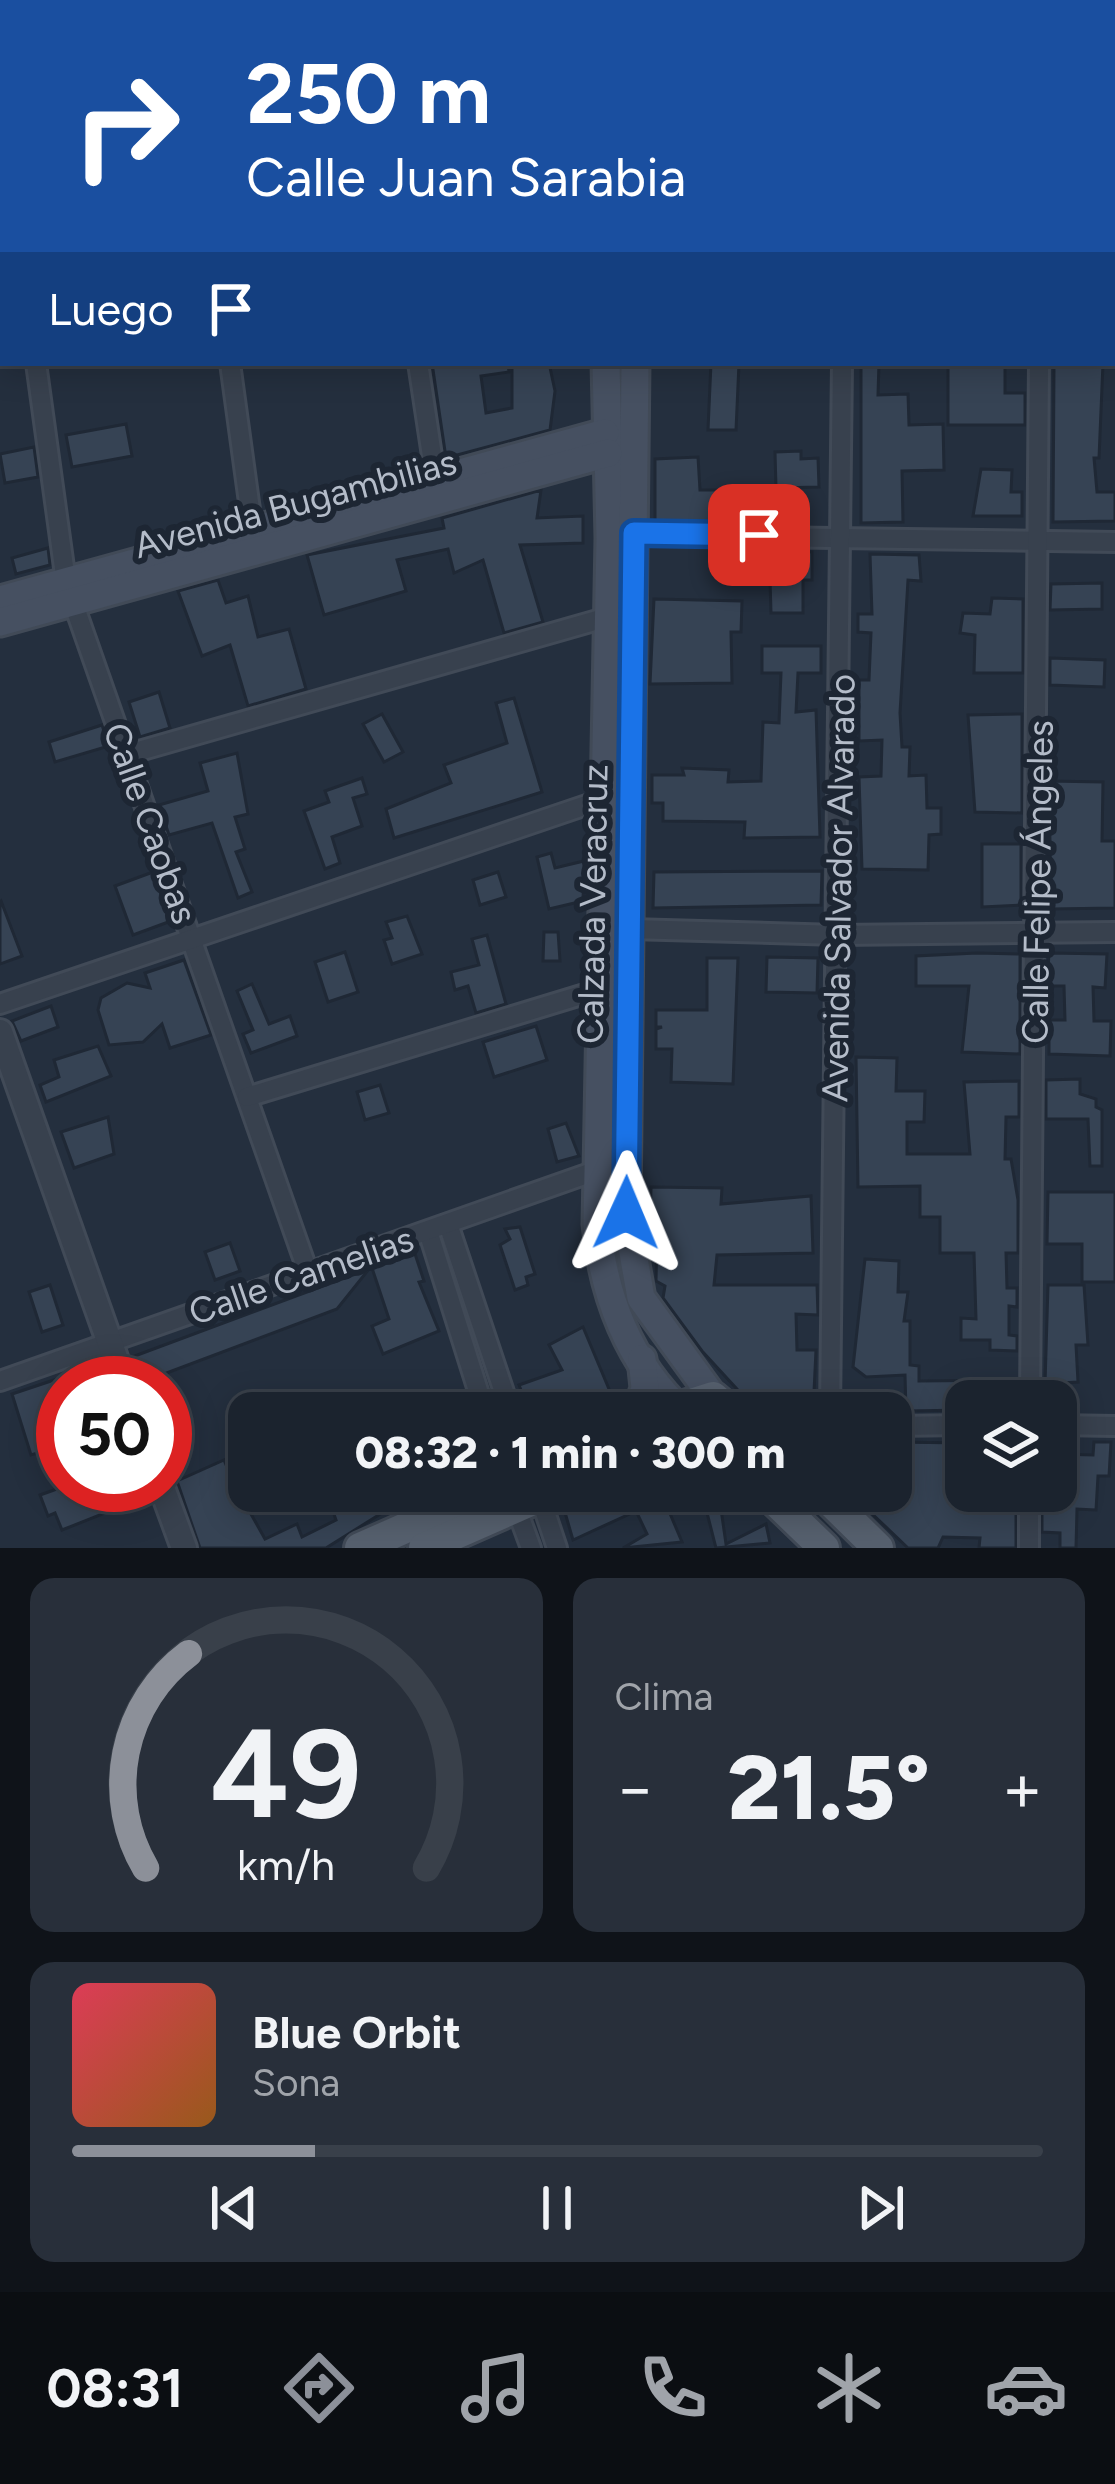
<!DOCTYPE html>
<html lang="es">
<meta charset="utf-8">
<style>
body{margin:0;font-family:Figtree,sans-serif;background:#282f3a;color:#f1f3f6;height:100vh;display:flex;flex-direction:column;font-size:45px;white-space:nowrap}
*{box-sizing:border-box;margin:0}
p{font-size:39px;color:#a0a4aa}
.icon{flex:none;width:66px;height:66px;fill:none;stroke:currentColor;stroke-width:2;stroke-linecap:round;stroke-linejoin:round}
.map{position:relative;height:1548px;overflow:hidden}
.panel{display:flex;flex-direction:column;gap:30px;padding:30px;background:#0f1319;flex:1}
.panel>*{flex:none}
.guide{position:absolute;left:0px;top:0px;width:1116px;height:366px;box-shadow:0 6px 30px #0003,0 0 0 3px #39404a;background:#1a4fa0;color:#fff;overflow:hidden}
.controls{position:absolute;left:945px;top:1380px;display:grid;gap:24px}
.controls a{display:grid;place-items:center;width:132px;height:132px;border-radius:24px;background:#1b232e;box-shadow:0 6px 30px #0003,0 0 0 3px #39404a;font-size:60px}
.speed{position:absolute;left:36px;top:1356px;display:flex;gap:24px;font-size:60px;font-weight:700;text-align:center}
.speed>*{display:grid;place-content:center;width:156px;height:156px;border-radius:50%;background:#1b232e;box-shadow:0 6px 30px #0003,0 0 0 3px #39404a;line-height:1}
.speed .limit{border:18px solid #d22;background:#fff;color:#111}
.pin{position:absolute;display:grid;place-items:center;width:102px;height:102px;color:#fff;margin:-51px;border-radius:24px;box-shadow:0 6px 18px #0006}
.me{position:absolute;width:132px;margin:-66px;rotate:1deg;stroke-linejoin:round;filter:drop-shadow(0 0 9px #0008)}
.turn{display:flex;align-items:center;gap:42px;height:252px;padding:0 48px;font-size:54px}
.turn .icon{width:156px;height:156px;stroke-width:2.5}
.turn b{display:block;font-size:84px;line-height:102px}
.then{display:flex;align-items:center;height:114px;padding:0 48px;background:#0003;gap:24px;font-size:45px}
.big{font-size:90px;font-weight:800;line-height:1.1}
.panel .card{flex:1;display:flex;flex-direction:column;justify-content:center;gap:18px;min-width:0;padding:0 42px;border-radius:24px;background:#282f3a}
.panel .dial{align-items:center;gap:0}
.dial svg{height:312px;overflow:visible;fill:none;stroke:#39404a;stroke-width:7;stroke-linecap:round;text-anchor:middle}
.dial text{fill:#f1f3f6;stroke:none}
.song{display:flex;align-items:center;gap:36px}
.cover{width:144px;height:144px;border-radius:18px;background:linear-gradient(135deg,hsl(350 70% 55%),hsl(30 70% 35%))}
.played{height:12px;border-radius:6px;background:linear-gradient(90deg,#8c9099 25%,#39404a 25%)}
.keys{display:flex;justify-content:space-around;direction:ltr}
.heat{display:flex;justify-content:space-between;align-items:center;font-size:66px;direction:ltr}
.panel .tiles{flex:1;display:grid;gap:30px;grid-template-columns:1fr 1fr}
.card:last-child{grid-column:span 2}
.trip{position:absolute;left:228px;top:1392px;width:684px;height:120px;border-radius:24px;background:#1b232e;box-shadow:0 6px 30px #0003,0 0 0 3px #39404a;font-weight:800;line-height:120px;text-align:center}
.menu{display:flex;height:192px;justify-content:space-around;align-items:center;background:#0b0e12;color:#a0a4aa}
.menu .icon{width:84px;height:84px}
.menu .selected{color:#8c9099}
.menu b{font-size:54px;color:#f1f3f6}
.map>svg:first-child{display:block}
.building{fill:#364354;stroke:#1f2835;stroke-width:3}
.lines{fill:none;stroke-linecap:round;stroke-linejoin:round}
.minor-casing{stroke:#414a57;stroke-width:24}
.tertiary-casing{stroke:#414a57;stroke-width:30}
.secondary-casing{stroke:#414a57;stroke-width:33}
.primary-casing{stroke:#414a57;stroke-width:36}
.minor{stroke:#38414e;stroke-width:18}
.tertiary{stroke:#38414e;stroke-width:24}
.secondary{stroke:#465061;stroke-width:27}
.primary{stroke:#56606e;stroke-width:30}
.route-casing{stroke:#114b97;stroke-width:30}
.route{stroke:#1a73e8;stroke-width:21}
.labels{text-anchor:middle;stroke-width:12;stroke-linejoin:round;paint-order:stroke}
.street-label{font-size:36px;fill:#b4bcc9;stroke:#1d2633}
</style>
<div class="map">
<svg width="1115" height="1548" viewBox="0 0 1115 1548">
<rect width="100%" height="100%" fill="#242f3e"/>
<g class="building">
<polygon points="432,363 508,363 509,372 481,376 486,413 512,408 512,363 549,363 555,391 550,430 446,458"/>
<polygon points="711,363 739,363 736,430 708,430"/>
<polygon points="861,363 879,363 878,395 908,394 909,425 943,424 944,470 902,471 903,522 861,523"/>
<polygon points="948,363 1005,363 1005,393 1025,393 1025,425 948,425"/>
<polygon points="1054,363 1103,363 1099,458 1094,458 1097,492 1115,492 1115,521 1053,522"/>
<polygon points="126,424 132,456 72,467 66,435"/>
<polygon points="34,447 38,477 5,483 0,454"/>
<polygon points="801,451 801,459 818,458 819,487 776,488 775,452"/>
<polygon points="698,457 700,490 738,490 737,523 655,522 655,459"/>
<polygon points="981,469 1012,470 1011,492 1022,492 1022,516 973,516"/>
<polygon points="541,490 537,518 583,516 583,543 520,545 543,622 504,633 483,560 454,573 448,549 397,560 406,591 324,615 307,555 444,528 442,518"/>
<polygon points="48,548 50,565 16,574 12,558"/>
<polygon points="712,550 812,552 812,580 803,580 803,613 771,613 770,579 711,570"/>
<polygon points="870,554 919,555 921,581 908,580 900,713 902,747 910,747 909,776 926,775 927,808 941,808 941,834 929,835 928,870 862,869 859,777 881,776 882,740 859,741 859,680 869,680 871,633 858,632 858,614 872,614"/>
<polygon points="218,580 226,603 248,596 258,637 289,629 306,689 248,706 230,645 202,656 178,591"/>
<polygon points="1102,583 1102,609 1050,610 1051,584"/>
<polygon points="992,598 1023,599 1023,673 974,673 975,635 960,633 963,613 990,614"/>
<polygon points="654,599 742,601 741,632 731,632 732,683 650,684"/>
<polygon points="762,646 821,646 821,673 798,673 796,712 816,710 820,837 744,838 745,822 663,821 663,803 652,803 652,775 684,775 682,768 729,770 728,782 761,781 763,722 779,723 781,673 762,673"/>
<polygon points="1050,658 1105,660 1104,687 1050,685"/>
<polygon points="159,692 170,728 140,737 129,702"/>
<polygon points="514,698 542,792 394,838 386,809 451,783 444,765 507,743 496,703"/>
<polygon points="382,714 403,752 384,762 363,724"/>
<polygon points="1022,714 1022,813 975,812 968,715"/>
<polygon points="102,725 109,746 55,762 49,742"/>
<polygon points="237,753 248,814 235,817 245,849 236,852 252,892 238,898 212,823 169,835 159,805 208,791 200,763"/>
<polygon points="362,778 367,794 353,798 362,826 332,837 340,863 325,869 304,811 329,802 325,791"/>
<polygon points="1049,781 1103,782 1102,841 1115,841 1115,908 1051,909"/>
<polygon points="982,844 1021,844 1021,905 982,907"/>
<polygon points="551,853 555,868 584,861 583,901 549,909 537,857"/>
<polygon points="822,871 821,905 653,908 654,872"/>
<polygon points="153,872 171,921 133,935 115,886"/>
<polygon points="498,872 506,897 480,905 473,880"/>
<polygon points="1,901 22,956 0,964 0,902"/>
<polygon points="407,916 422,954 392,964 384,940 392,938 386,922"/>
<polygon points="544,932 558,932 560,961 543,961"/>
<polygon points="487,935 506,1004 476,1013 468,986 455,990 451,972 479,965 472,939"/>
<polygon points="345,952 358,992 328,1002 315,962"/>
<polygon points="977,953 1020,954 1020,1054 962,1052 969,986 916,986 916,956"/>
<polygon points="1049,953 1107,954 1105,988 1093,987 1094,1021 1111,1021 1110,1056 1049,1054 1049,1020 1065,1020 1064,986 1047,986"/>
<polygon points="767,957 818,958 817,993 766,992"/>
<polygon points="707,958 738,958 733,1084 671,1082 672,1049 656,1049 656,1029 662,1027 656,1027 656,1010 707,1010"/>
<polygon points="184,960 211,1035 170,1048 162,1024 143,1042 109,1045 98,1010 101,998 127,983 150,988 145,973"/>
<polygon points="252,984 269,1024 290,1016 297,1036 251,1053 243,1034 253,1030 237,991"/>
<polygon points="51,1006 58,1027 21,1041 12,1021"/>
<polygon points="536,1026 547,1060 494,1077 483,1042"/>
<polygon points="98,1046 111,1076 46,1102 40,1085 59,1077 54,1060"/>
<polygon points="856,1057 897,1058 896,1091 925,1091 924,1122 907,1122 907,1154 970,1154 964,1082 1019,1081 1019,1117 1006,1117 1005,1159 1011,1159 1018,1200 1018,1253 1006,1253 1007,1288 1017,1288 1017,1307 1009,1306 1009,1335 1017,1336 1017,1351 990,1350 990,1340 961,1340 961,1318 976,1319 974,1253 940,1253 940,1217 920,1217 920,1186 858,1187"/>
<polygon points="1080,1079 1080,1094 1096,1099 1096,1107 1102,1110 1102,1166 1090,1166 1088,1119 1046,1119 1046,1080"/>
<polygon points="380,1085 389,1113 365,1120 357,1092"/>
<polygon points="108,1117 114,1154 74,1168 61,1132"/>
<polygon points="566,1123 579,1156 557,1162 548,1129"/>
<polygon points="651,1187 722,1188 721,1204 811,1196 813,1253 717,1255 714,1285 817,1285 818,1315 796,1314 797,1350 816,1350 813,1413 759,1413 702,1351 663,1298 665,1286 656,1281 657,1234 650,1233"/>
<polygon points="1048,1192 1115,1192 1115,1282 1082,1282 1082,1244 1047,1244"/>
<polygon points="520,1227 535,1274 526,1277 528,1285 515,1290 500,1245 510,1239 505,1229"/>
<polygon points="230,1243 240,1271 215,1280 205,1252"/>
<polygon points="415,1254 424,1281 419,1282 439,1331 383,1354 372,1326 389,1319 372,1268"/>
<polygon points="865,1259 899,1261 898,1292 908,1292 904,1321 910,1321 910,1365 919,1366 919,1381 1016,1380 1016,1401 966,1401 966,1410 906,1411 905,1375 866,1377 853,1367"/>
<polygon points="369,1269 337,1309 140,1383 132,1357"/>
<polygon points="50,1285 63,1325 42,1332 29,1292"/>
<polygon points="1048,1285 1084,1285 1088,1345 1076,1345 1078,1382 1045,1384"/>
<polygon points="583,1327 619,1413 530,1413 519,1385 562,1370 549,1345"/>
<polygon points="93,1367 99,1383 63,1383 63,1414 49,1419 57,1447 31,1455 12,1394"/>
<polygon points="891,1442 966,1443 966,1491 1016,1491 1016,1548 979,1548 980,1538 943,1537 938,1548 908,1548 866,1508 863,1491 891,1491"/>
<polygon points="1094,1442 1111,1442 1109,1476 1098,1476 1096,1510 1077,1509 1076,1548 1060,1548 1060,1533 1042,1532 1042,1491 1056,1491 1056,1454 1093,1455"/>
<polygon points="224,1460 229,1472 249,1464 249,1491 263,1504 251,1514 265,1539 297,1524 302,1537 336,1520 327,1494 336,1491 417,1491 326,1548 200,1548 177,1481"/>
<polygon points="68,1485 94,1485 105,1513 62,1530 55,1513 48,1516 40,1495"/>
<polygon points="603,1491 626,1491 636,1511 573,1540 564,1509"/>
<polygon points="719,1495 726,1544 766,1524 770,1543 716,1548 704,1501"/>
<polygon points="663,1497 682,1542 623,1548 647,1534 636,1511"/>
</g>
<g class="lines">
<defs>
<g id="minor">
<polyline points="840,0 841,3"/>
<polyline points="6,3 6,0"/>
<polyline points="199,3 199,0"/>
<polyline points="381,3 381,0"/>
<polyline points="1038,3 1038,0"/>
<polyline points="1113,141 1115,141"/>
<polyline points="36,363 66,582 308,1272"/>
<polyline points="230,363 254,539"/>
<polyline points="418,363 437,489"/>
<polyline points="622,535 1115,542"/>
<polyline points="125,755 608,617"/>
<polyline points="630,929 838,935 1115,932"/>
<polyline points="0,1004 613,796"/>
<polyline points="247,1097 601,989"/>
<polyline points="448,1224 511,1413"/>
<polyline points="428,1231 485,1413"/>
<polyline points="0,1381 601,1169"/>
<polyline points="1030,1401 1039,363"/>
<polyline points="830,1413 842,363"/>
<polyline points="1056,1425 1115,1426"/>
<polyline points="891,1426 966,1425"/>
<polyline points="510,1491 531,1548"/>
<polyline points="538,1491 557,1548"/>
<polyline points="1029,1491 1029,1548"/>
</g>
<g id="tertiary">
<polyline points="284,0 317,3"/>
<polyline points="457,0 490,3"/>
<polyline points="0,1032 124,1383"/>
<polyline points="161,1485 184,1548"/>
</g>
<g id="secondary">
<polyline points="607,0 607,3"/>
<polyline points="635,3 635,0"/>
<path d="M606,363L610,538L597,1224C603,1295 629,1363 683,1413"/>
<polyline points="635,363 626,1213 641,1298 713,1397"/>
<polyline points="0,600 605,433"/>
<polyline points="0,622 608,453"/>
<polyline points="637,1413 645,1388 642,1359"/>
</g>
<g id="primary">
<polyline points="663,1413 713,1397 732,1413"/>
<polyline points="765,1491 824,1548"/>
<polyline points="820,1491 878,1548"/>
<polyline points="360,1548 489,1491"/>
<polyline points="424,1548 553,1491"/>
</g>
</defs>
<use href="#minor" class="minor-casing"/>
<use href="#tertiary" class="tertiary-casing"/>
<use href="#secondary" class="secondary-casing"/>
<use href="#primary" class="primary-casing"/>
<use href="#minor" class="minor"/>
<use href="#tertiary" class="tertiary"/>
<use href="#secondary" class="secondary"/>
<use href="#primary" class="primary"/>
</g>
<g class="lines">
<defs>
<polyline id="route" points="626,1213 634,533 759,535"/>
</defs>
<use href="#route" class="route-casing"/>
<use href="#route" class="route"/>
</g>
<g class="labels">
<g class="street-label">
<text transform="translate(295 503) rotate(-15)" y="13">Avenida Bugambilias</text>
<text transform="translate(151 823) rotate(70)" y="13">Calle Caobas</text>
<text transform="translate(1037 882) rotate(-89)" y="13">Calle Felipe Ángeles</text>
<text transform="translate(838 888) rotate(-89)" y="13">Avenida Salvador Alvarado</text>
<text transform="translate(592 904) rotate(-89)" y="13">Calzada Veracruz</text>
<text transform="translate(301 1275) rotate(-19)" y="13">Calle Camelias</text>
</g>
</g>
</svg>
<div class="controls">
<a><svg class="icon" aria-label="layers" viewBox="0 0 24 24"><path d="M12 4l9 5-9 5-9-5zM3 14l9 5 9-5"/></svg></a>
</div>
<div class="speed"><div class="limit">50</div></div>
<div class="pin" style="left:759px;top:535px;background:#d93025"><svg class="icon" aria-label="arrive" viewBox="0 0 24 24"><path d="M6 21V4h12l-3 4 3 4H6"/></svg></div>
<svg class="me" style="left:626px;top:1213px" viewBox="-20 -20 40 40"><path d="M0-17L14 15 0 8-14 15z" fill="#1a73e8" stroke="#fff" stroke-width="4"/></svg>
<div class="trip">08:32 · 1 min · 300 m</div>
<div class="guide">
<div class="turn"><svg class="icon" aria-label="right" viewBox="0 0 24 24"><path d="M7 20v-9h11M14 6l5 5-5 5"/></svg><div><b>250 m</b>Calle Juan Sarabia</div></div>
<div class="then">Luego<svg class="icon" aria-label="arrive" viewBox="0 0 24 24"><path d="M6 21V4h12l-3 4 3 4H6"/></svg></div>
</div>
</div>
<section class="panel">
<div class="tiles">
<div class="card dial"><svg viewBox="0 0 100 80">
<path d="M14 69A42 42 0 1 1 86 69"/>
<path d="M14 69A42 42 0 0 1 25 14" stroke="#8c9099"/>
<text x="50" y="56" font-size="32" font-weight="700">49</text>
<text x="50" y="72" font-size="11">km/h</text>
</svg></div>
<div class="card"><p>Clima</p>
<div class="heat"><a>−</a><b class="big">21.5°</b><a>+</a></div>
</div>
<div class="card">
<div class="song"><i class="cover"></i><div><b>Blue Orbit</b><p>Sona</p></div></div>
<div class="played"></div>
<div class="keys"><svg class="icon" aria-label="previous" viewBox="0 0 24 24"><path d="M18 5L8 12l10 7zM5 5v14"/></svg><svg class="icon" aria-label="pause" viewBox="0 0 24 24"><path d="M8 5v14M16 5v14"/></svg><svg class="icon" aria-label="next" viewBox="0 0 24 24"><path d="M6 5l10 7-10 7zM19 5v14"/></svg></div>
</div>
</div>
</section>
<nav class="menu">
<b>08:31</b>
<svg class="icon selected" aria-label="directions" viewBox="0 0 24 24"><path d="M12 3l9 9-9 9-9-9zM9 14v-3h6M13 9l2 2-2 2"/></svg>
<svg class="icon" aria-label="music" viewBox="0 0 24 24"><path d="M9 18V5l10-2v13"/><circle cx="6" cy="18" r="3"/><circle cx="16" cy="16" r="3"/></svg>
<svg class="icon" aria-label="phone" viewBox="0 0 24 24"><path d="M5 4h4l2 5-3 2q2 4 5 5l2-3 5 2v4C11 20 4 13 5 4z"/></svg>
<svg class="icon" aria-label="climate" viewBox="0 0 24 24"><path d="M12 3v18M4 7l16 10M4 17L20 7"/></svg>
<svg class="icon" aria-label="car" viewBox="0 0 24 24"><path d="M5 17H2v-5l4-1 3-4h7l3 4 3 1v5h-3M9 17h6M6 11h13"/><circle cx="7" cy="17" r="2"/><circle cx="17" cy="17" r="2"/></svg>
</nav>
